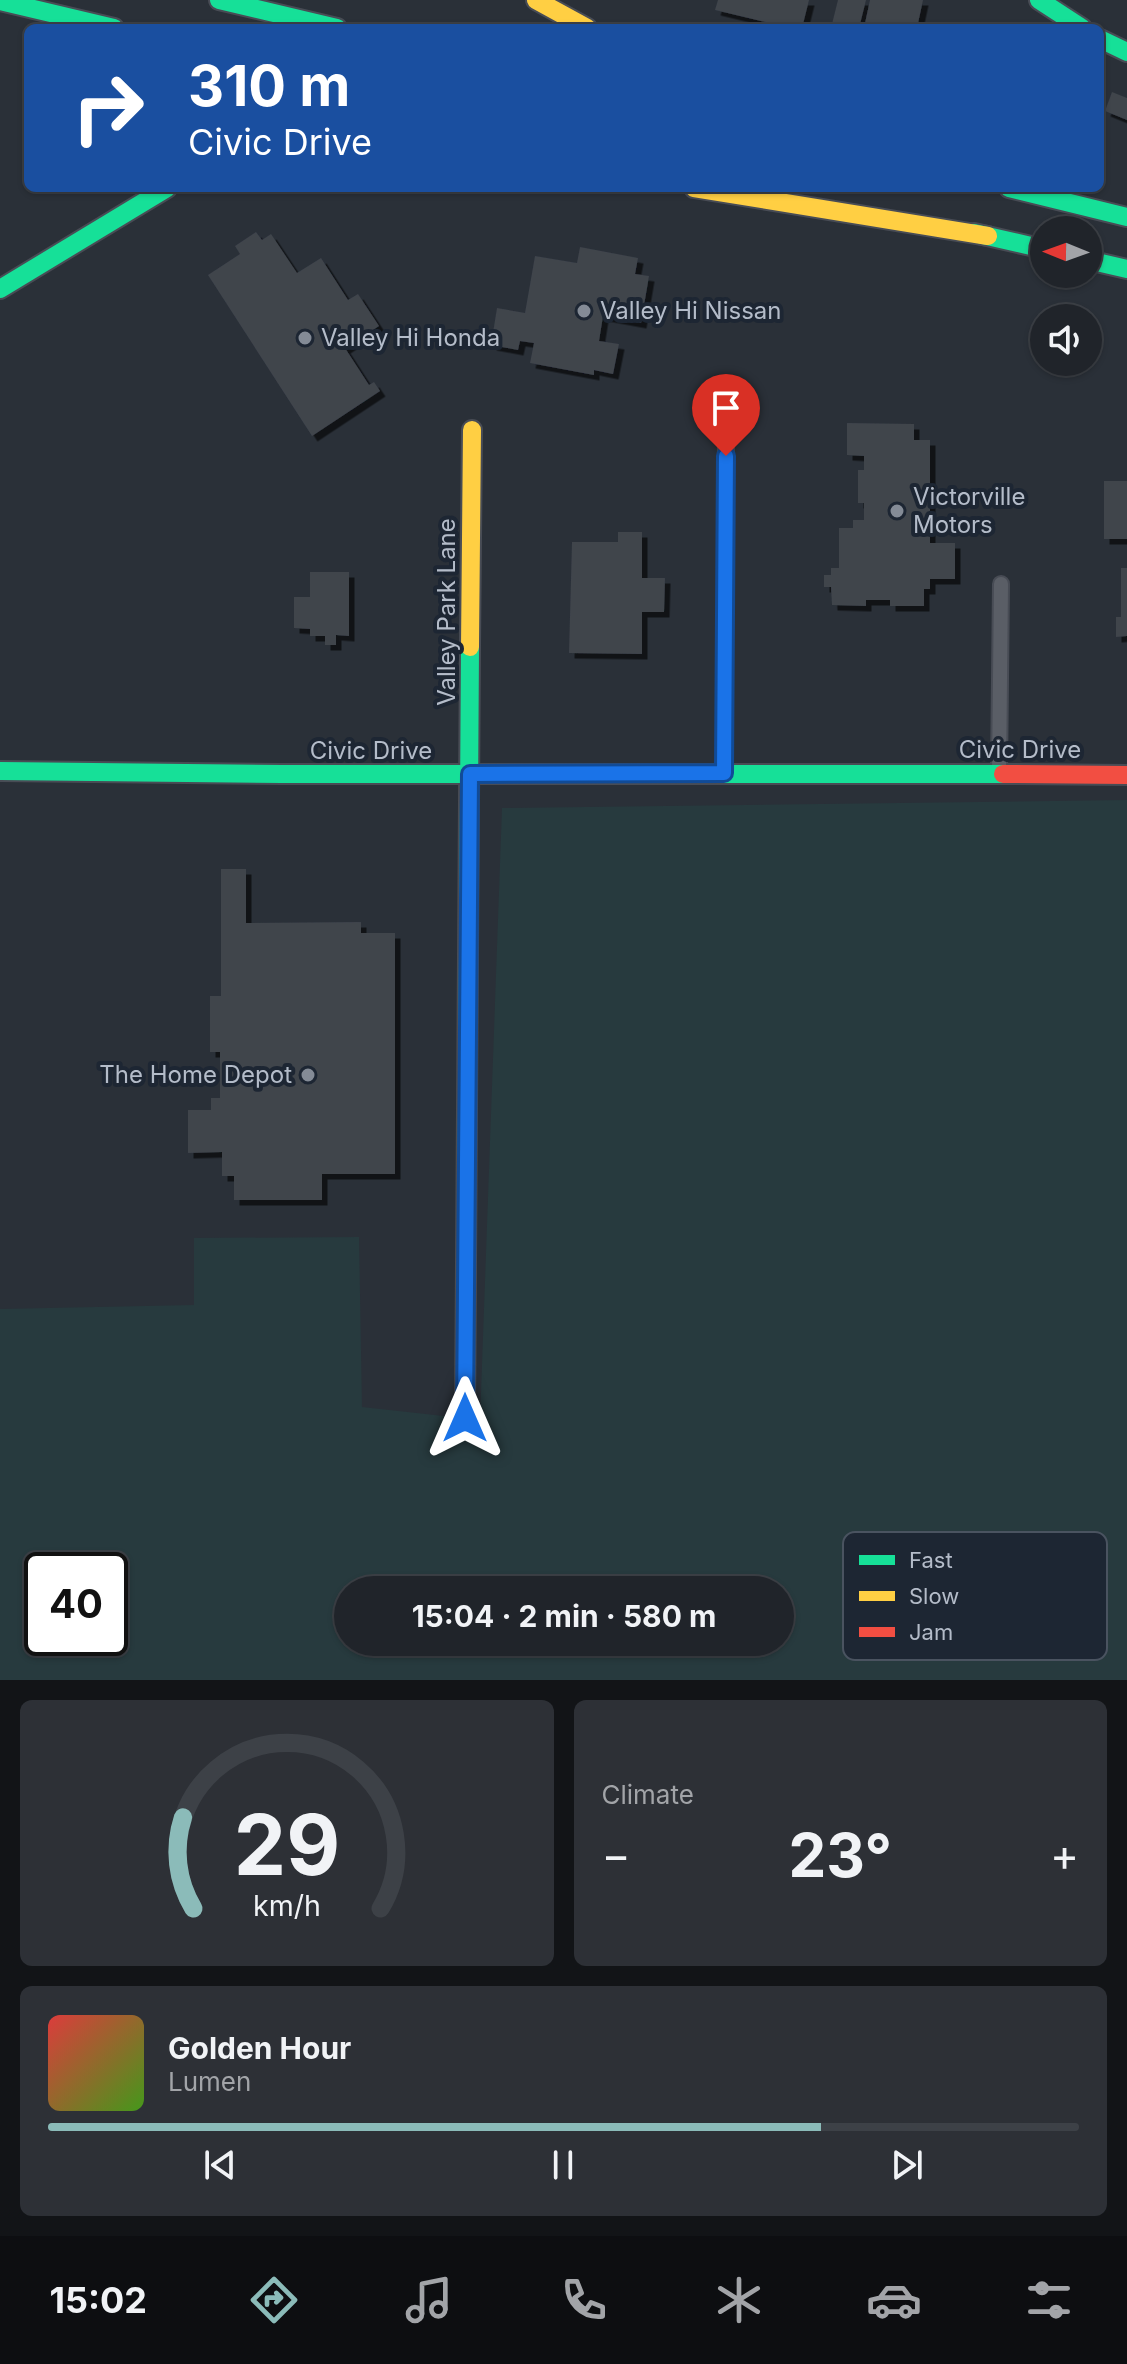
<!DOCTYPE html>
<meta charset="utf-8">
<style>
body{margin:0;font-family:Inter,sans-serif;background:#2d3036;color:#f1f3f6;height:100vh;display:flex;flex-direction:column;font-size:30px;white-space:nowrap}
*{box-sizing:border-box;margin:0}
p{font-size:26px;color:#a2a4a8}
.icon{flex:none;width:44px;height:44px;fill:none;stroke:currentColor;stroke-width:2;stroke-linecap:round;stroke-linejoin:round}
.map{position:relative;height:1680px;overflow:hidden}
.drawer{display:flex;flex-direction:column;gap:20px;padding:20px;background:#121417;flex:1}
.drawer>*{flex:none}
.banner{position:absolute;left:24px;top:24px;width:1080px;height:168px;border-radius:12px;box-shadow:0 2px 6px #0004,0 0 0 2px #3d4147;background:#1a4fa0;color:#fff;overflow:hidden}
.needle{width:52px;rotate:271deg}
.tools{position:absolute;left:1030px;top:216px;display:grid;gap:16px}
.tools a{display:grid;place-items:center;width:72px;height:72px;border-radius:50%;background:#20242a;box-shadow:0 2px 6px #0004,0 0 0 2px #3d4147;font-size:40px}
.speed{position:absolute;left:24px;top:1552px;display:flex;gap:16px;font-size:40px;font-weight:700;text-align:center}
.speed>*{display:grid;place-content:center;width:104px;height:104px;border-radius:50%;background:#20242a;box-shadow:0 2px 6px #0004,0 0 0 2px #3d4147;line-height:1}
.speed .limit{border:4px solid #111;border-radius:12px;background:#fff;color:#111}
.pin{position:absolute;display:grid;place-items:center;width:68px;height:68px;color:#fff;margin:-82px -34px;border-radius:50% 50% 50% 0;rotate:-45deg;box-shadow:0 0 8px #0007}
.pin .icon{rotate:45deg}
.me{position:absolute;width:88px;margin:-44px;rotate:0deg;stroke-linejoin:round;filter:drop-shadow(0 0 6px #0008)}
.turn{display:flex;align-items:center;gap:28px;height:168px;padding:0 32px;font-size:36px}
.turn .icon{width:104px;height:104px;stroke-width:2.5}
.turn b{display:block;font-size:56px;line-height:68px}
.big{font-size:60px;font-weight:700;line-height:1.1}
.drawer .card{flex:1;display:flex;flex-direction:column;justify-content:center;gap:12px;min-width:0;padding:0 28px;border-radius:12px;background:#2d3036}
.drawer .dial{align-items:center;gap:0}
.dial svg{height:208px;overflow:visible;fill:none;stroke:#3d4147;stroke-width:7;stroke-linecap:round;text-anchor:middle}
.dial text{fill:#f1f3f6;stroke:none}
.song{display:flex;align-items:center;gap:24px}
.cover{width:96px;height:96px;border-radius:12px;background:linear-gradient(135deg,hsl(0 70% 55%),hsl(100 70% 35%))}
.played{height:8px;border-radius:4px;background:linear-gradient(90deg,#8bbbb9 75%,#3d4147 75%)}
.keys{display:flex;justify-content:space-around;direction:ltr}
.heat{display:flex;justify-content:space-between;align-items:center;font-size:44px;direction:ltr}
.drawer .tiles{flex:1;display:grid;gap:20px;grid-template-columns:1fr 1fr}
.card:last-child{grid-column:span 2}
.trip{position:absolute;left:334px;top:1576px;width:460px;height:80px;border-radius:40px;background:#20242a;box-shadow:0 2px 6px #0004,0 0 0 2px #3d4147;font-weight:700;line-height:80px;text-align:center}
.tabs{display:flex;height:128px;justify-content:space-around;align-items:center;background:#0d0e11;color:#a2a4a8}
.tabs .icon{width:56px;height:56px}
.tabs .current{color:#8bbbb9}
.tabs b{font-size:36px;color:#f1f3f6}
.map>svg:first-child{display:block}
.green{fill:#273a3e;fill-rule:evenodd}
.building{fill:#3f444c;filter:url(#shadow)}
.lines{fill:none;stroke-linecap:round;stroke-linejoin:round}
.street-casing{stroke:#484c55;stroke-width:18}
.fast-casing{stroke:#484c55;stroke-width:22}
.slow-casing{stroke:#484c55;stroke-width:22}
.jam-casing{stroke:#484c55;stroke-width:22}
.street{stroke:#5a5e66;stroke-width:14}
.fast{stroke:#16e098;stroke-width:18}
.slow{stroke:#ffcf43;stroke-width:18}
.jam{stroke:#f24e42;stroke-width:18}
.route-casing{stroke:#114b97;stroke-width:20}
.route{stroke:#1a73e8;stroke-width:14}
.poi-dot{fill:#848b96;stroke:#1d2633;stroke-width:3}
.labels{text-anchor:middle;stroke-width:8;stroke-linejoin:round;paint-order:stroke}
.poi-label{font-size:24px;fill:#b4bcc9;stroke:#1d2633;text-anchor:start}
.street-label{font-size:24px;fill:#b4bcc9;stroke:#1d2633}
.key{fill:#1d2633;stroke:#4a5360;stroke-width:2}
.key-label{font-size:22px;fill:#b4bcc9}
</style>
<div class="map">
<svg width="1127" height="1680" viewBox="0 0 1127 1680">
<defs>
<filter id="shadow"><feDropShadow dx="5.5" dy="5.5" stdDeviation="0" flood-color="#0009"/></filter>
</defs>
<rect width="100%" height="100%" fill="#2a3038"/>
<path class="green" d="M1127,800V1680H0V1309L194,1305V1238L359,1237L362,1407L480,1420L502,808ZM42,1570H110V1638H42ZM348,1590H780V1642H348Z"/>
<g class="building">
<polygon points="718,0 809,0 802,28 790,28 715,10"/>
<polygon points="838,0 866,0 859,28 831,28"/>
<polygon points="870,0 923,0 917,28 864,28"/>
<polygon points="1112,92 1127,98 1127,120 1105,111"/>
<polygon points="256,232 262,240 271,234 297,273 321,258 348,300 358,294 379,326 345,348 369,385 374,382 380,391 312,436 208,275 240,254 235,246"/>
<polygon points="580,247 638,258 635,274 649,276 641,323 603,316 599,341 619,344 613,374 594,370 594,375 530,363 534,343 520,341 518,350 491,345 497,308 525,313 535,256 577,263"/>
<polygon points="847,423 914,424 914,440 930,440 930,543 955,543 955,579 930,579 930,589 924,589 924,606 890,606 890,600 866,600 866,606 832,605 831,587 824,587 824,575 831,575 831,568 839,568 839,528 853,528 853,520 864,520 864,503 858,503 858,470 864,470 864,456 847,455"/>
<rect x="1104" y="481" width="23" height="58"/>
<polygon points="618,532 642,532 642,578 665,578 664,612 642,612 642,654 569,653 572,542 618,542"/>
<polygon points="1121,568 1127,568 1127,636 1116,637 1116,617 1121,617"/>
<polygon points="310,572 349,572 349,636 336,635 336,645 325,645 325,636 310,636 310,629 294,628 294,597 310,597"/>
<polygon points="221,869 246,869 246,923 361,922 361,933 395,933 395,1174 322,1174 322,1200 234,1200 234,1176 222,1176 222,1152 188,1153 188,1110 211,1110 211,1098 220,1098 220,1052 210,1052 210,996 221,996"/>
</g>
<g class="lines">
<defs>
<g id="street">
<polyline points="724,773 726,431"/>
<polyline points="999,774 1001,584"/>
</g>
<g id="fast">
<polyline points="219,0 337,28"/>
<polyline points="1039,0 1082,28"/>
<polyline points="0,1 114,28"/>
<polyline points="1100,39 1127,52"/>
<polyline points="1009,188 1127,217"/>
<polyline points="974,233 1044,249"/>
<polyline points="1088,260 1127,269"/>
<polyline points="0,289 167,188"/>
<polyline points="0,771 282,774 1003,774"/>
<polyline points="465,1418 470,647"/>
</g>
<g id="slow">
<polyline points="536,0 587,28"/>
<polyline points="694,188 988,236"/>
<polyline points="470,647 472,430"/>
</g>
<polyline id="jam" points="1003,774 1127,775"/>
</defs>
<use href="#street" class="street-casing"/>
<use href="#fast" class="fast-casing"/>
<use href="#slow" class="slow-casing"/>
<use href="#jam" class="jam-casing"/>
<use href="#street" class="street"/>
<use href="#fast" class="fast"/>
<use href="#slow" class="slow"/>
<use href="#jam" class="jam"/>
</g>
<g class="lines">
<defs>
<polyline id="route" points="465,1418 470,774 724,773 726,456"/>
</defs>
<use href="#route" class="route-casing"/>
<use href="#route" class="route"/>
</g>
<g class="poi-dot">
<circle cx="584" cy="311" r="8"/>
<circle cx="305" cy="338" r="8"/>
<circle cx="897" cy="511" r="8"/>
<circle cx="308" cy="1075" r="8"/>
</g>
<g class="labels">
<g class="poi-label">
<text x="600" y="319">Valley Hi Nissan</text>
<text x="321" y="346">Valley Hi Honda</text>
<text x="913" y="505">Victorville<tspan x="913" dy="28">Motors</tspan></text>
<text x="292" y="1083" text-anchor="end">The Home Depot</text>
</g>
<g class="street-label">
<text transform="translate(447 612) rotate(-90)" y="8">Valley Park Lane</text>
<text x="1020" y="758">Civic Drive</text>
<text x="371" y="759">Civic Drive</text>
</g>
</g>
<rect x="843" y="1532" width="264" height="128" rx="12" class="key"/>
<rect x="859" y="1555" width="36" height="10" fill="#16e098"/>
<rect x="859" y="1591" width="36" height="10" fill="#ffcf43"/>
<rect x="859" y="1627" width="36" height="10" fill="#f24e42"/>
<g class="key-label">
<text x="909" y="1568">Fast</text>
<text x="909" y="1604">Slow</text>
<text x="909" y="1640">Jam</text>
</g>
</svg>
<div class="tools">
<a><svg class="needle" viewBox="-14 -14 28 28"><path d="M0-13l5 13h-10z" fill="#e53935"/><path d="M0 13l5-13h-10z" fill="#a2a4a8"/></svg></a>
<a><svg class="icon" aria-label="sound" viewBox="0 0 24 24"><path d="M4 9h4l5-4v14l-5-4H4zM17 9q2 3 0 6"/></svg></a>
</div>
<div class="speed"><div class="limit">40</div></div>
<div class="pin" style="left:726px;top:456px;background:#d93025"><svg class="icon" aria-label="arrive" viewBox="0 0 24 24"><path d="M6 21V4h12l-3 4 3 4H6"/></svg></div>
<svg class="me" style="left:465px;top:1418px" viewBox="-20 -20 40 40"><path d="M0-17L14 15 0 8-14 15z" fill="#1a73e8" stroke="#fff" stroke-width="4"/></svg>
<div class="trip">15:04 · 2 min · 580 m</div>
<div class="banner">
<div class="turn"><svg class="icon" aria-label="right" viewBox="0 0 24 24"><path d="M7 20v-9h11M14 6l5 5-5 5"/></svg><div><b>310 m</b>Civic Drive</div></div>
</div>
</div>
<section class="drawer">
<div class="tiles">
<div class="card dial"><svg viewBox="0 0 100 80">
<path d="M14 69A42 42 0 1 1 86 69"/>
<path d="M14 69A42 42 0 0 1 10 34" stroke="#8bbbb9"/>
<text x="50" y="56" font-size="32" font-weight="700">29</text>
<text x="50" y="72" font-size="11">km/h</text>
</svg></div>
<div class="card"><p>Climate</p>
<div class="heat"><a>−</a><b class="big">23°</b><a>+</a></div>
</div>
<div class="card">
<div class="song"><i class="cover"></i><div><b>Golden Hour</b><p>Lumen</p></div></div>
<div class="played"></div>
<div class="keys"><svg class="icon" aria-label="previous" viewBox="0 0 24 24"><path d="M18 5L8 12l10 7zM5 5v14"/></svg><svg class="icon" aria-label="pause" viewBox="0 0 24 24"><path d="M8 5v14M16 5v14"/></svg><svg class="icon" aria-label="next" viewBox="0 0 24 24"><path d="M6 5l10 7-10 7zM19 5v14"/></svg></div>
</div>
</div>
</section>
<nav class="tabs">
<b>15:02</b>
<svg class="icon current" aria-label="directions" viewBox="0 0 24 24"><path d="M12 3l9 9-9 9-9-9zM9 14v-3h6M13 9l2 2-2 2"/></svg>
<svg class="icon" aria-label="music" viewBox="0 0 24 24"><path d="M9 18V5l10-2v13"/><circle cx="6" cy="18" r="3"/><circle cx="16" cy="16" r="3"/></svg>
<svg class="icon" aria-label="phone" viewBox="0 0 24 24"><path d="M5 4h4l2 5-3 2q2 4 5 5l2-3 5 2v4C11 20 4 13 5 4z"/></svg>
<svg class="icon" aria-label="climate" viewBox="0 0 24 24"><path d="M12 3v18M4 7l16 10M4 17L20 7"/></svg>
<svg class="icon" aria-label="car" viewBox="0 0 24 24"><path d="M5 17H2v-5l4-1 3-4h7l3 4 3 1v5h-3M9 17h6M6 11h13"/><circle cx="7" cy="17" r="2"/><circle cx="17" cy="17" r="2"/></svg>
<svg class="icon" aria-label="filters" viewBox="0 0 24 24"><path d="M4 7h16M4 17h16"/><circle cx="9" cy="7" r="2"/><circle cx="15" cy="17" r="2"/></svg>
</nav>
